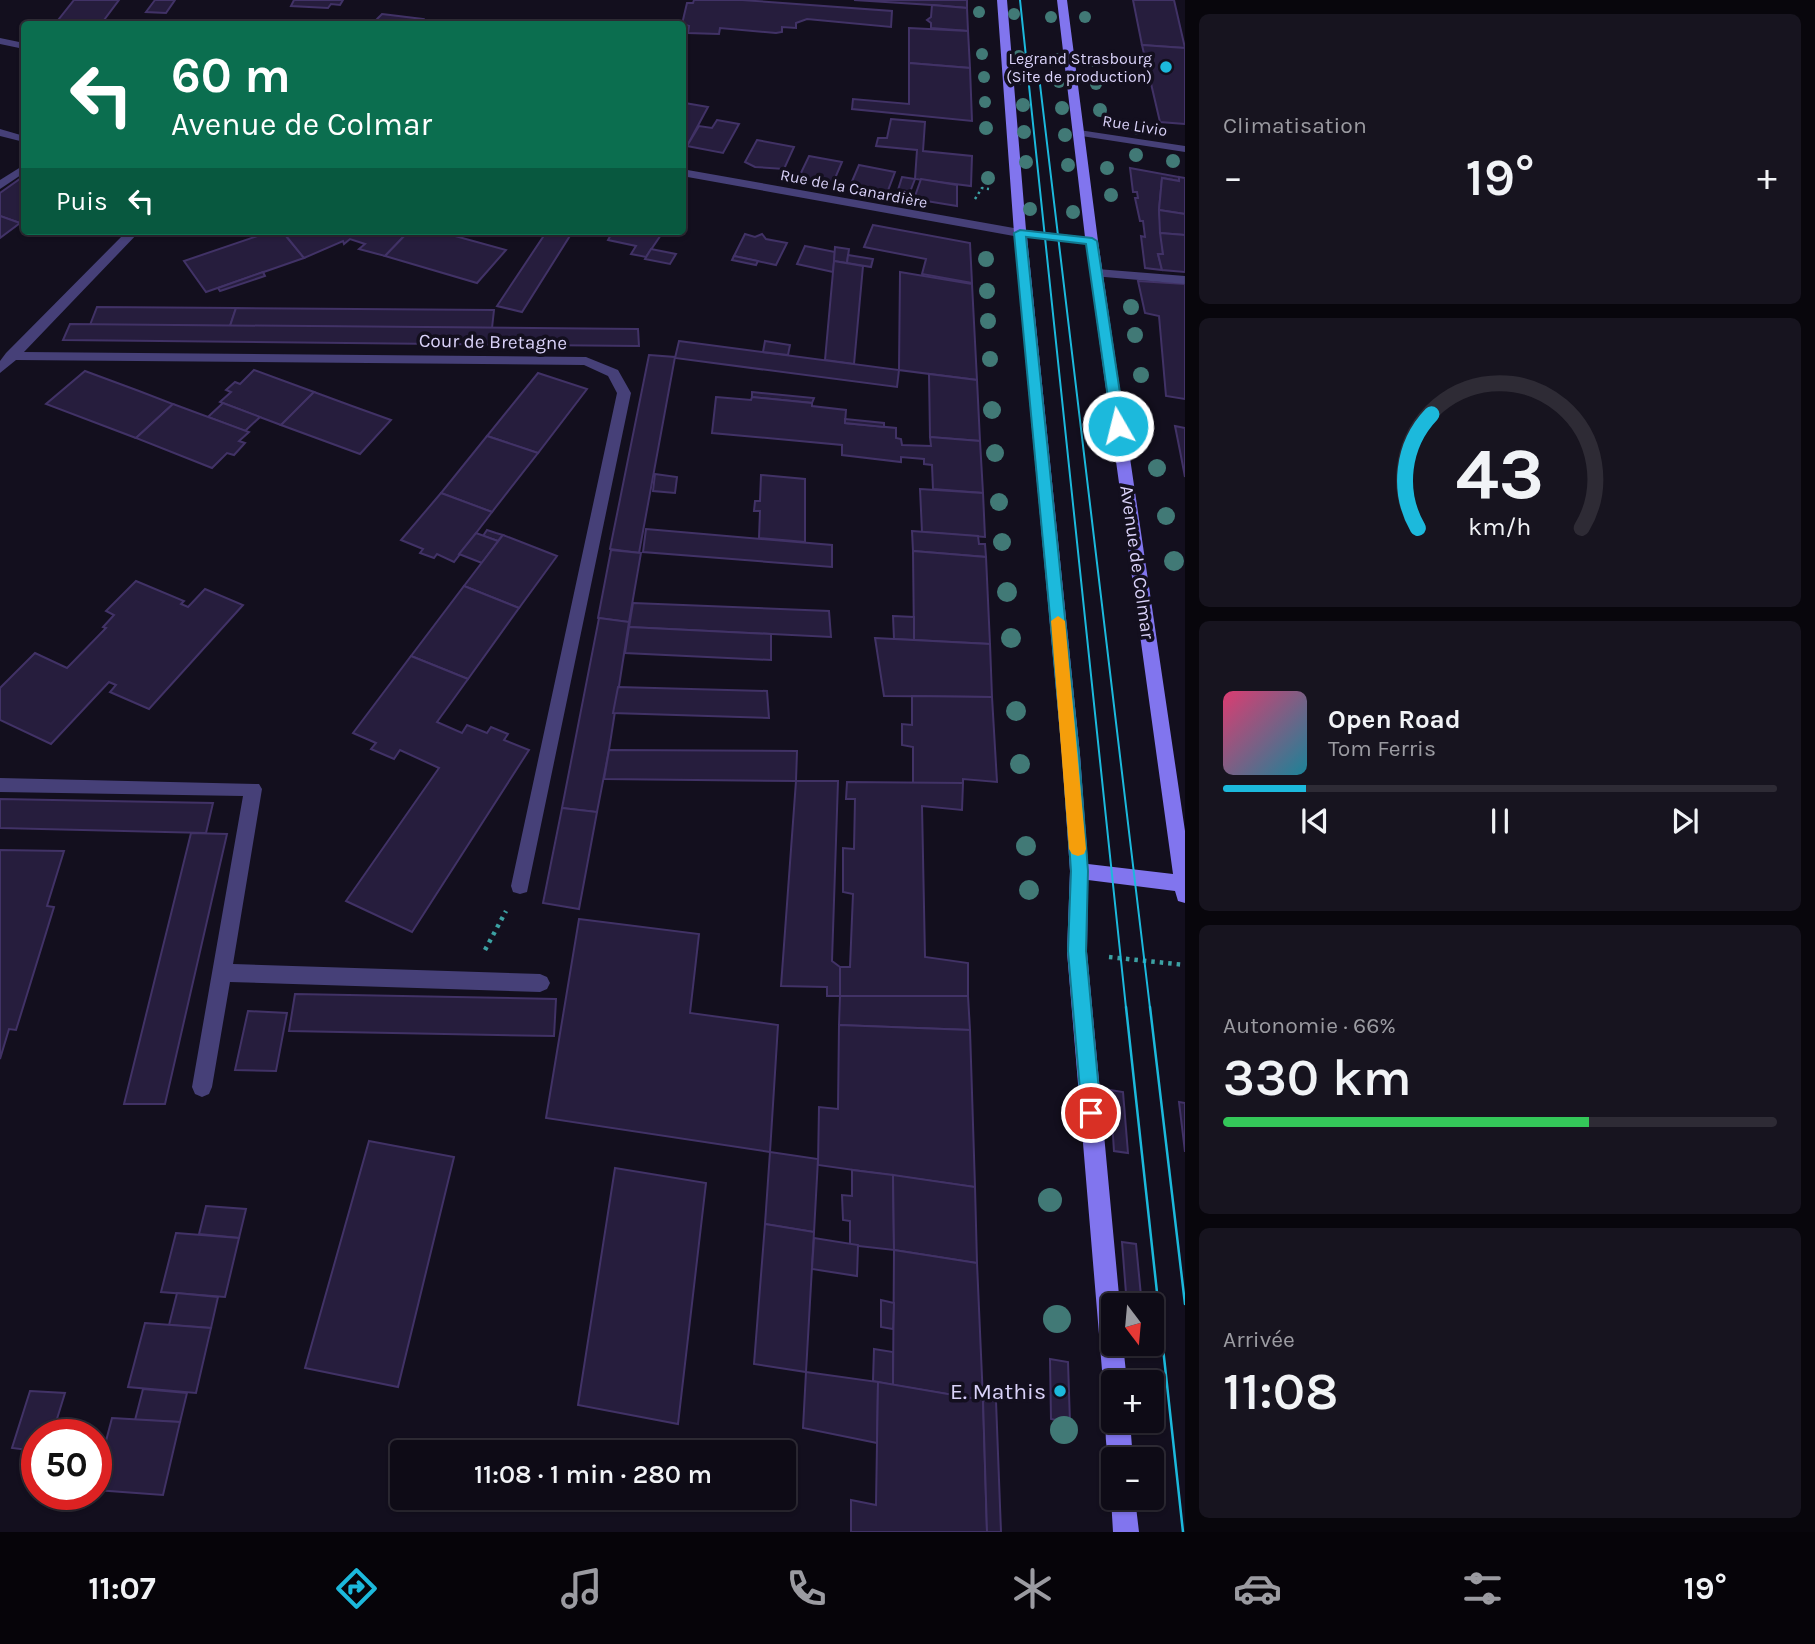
<!DOCTYPE html>
<html lang="fr">
<meta charset="utf-8">
<style>
body{margin:0;font-family:Karla,sans-serif;background:#17141f;color:#f1f3f6;height:100vh;display:flex;flex-direction:column;font-size:26px;white-space:nowrap}
*{box-sizing:border-box;margin:0}
p{font-size:23px;color:#9b9ba1}
.icon{flex:none;width:38px;height:38px;fill:none;stroke:currentColor;stroke-width:2;stroke-linecap:round;stroke-linejoin:round}
.map{position:relative;flex:1;overflow:hidden}
.panel{display:flex;flex-direction:column;gap:14px;padding:14px;background:#08060c;width:630px}
.panel>*{flex:none}
.banner{position:absolute;left:21px;top:21px;width:665px;height:214px;border-radius:7px;box-shadow:0 2px 5px #0004,0 0 0 2px #2e2b35;background:#0b6e4f;color:#fff;overflow:hidden}
.needle{width:46px;rotate:164deg}
.buttons{position:absolute;left:1101px;top:1293px;display:grid;gap:14px}
.buttons a{display:grid;place-items:center;width:63px;height:63px;border-radius:7px;background:#0e0b16;box-shadow:0 2px 5px #0004,0 0 0 2px #2e2b35;font-size:35px}
.speed{position:absolute;left:21px;top:1419px;display:flex;gap:14px;font-size:35px;font-weight:700;text-align:center}
.speed>*{display:grid;place-content:center;width:91px;height:91px;border-radius:50%;background:#0e0b16;box-shadow:0 2px 5px #0004,0 0 0 2px #2e2b35;line-height:1}
.speed .limit{border:10px solid #d22;background:#fff;color:#111}
.pin{position:absolute;display:grid;place-items:center;width:60px;height:60px;color:#fff;margin:-30px;border:4px solid #fff;border-radius:50%;box-shadow:0 2px 7px #0007}
.me{position:absolute;width:77px;margin:-38px;rotate:352deg;stroke-linejoin:round;filter:drop-shadow(0 0 5px #0008)}
.turn{display:flex;align-items:center;gap:24px;height:147px;padding:0 35px;font-size:32px}
.turn .icon{width:91px;height:91px;stroke-width:2.5}
.turn b{display:block;font-size:49px;line-height:60px}
.then{display:flex;align-items:center;height:66px;padding:0 35px;background:#0003;gap:14px;font-size:26px}
.big{font-size:52px;font-weight:600;line-height:1.1}
.panel .tile{flex:1;display:flex;flex-direction:column;justify-content:center;gap:10px;min-width:0;padding:0 24px;border-radius:10px;background:#17141f}
.panel .dial{align-items:center;gap:0}
.dial svg{height:182px;overflow:visible;fill:none;stroke:#2e2b35;stroke-width:7;stroke-linecap:round;text-anchor:middle}
.dial text{fill:#f1f3f6;stroke:none}
.song{display:flex;align-items:center;gap:21px}
.cover{width:84px;height:84px;border-radius:10px;background:linear-gradient(135deg,hsl(340 70% 55%),hsl(190 70% 35%))}
.played{height:7px;border-radius:4px;background:linear-gradient(90deg,#1cb9dc 15%,#2e2b35 15%)}
.keys{display:flex;justify-content:space-around;direction:ltr}
.heat{display:flex;justify-content:space-between;align-items:center;font-size:38px;direction:ltr}
.charge{height:10px;border-radius:5px;background:linear-gradient(90deg,#34c759 66%,#2e2b35 0)}
.trip{position:absolute;left:390px;top:1440px;width:406px;height:70px;border-radius:7px;background:#0e0b16;box-shadow:0 2px 5px #0004,0 0 0 2px #2e2b35;font-weight:600;line-height:70px;text-align:center}
.menu{display:flex;height:112px;justify-content:space-around;align-items:center;background:#060409;color:#9b9ba1}
.menu .icon{width:49px;height:49px}
.menu .current{color:#1cb9dc}
.menu b{font-size:32px;color:#f1f3f6}
main{display:flex;flex:1;min-height:0}
.map>svg:first-child{display:block}
.building{fill:#261d3d;stroke:#413266;stroke-width:2}
.lines{fill:none;stroke-linecap:round;stroke-linejoin:round}
.path-far1{stroke:#3ca1a3;stroke-width:2.5;stroke-dasharray:2.5 3.5;stroke-linecap:butt}
.path{stroke:#3ca1a3;stroke-width:4.5;stroke-dasharray:3.5 5;stroke-linecap:butt}
.service{fill:#464078;fill-rule:evenodd}
.minor{fill:#464078;fill-rule:evenodd}
.secondary{fill:#8175ee;fill-rule:evenodd}
.tram-far1{stroke:#1cb9dc;stroke-width:2}
.tram{stroke:#1cb9dc;stroke-width:2.5}
.tree{fill:#417976}
.route{fill:#1cb9dc;stroke:#12788f;stroke-width:2}
.slow{fill:#f59e0b}
.poi-dot{fill:#1cb9dc;stroke:#130f1e;stroke-width:2.5}
.labels{text-anchor:middle;stroke-width:7;stroke-linejoin:round;paint-order:stroke}
.far-poi-label{font-size:16px;fill:#dad2f9;stroke:#130f1e;text-anchor:end}
.far-street-label{font-size:16px;fill:#dad2f9;stroke:#130f1e}
.street-label{font-size:19px;fill:#dad2f9;stroke:#130f1e}
.near-poi-label{font-size:23px;fill:#dad2f9;stroke:#130f1e;text-anchor:end}
</style>
<main>
<div class="map">
<svg width="1185" height="1532" viewBox="0 0 1185 1532">
<rect width="100%" height="100%" fill="#130f1e"/>
<g class="building">
<polygon points="74,0 119,0 101,24 55,24"/>
<polygon points="155,0 175,0 166,13 146,12"/>
<polygon points="294,0 343,0 340,5 331,4 328,8 291,6"/>
<polygon points="694,0 742,0 892,11 891,27 807,19 796,23 796,28 782,27 782,32 776,33 720,28 719,34 688,33 689,26 682,24 687,3 693,3"/>
<polygon points="854,0 967,0 967,8 932,5"/>
<polygon points="1133,0 1174,0 1185,48 1142,45"/>
<polygon points="932,5 967,8 968,31 931,28 931,23 927,20 931,17"/>
<polygon points="382,14 423,19 418,24 372,24"/>
<polygon points="909,28 968,31 970,68 909,63"/>
<polygon points="1142,45 1185,48 1185,124 1160,122"/>
<polygon points="909,63 970,68 972,121 852,109 853,99 909,104"/>
<polygon points="685,103 708,107 687,146 682,145 682,107"/>
<polygon points="891,119 925,122 923,151 972,156 971,186 915,179 917,150 876,146 878,138 887,138"/>
<polygon points="717,120 739,124 723,153 687,146 699,126 712,128"/>
<polygon points="757,140 794,147 784,169 755,167 745,162"/>
<polygon points="809,156 842,162 833,183 799,177"/>
<polygon points="859,165 895,172 887,193 850,186"/>
<polygon points="1130,168 1179,177 1179,181 1162,178 1159,210 1163,254 1158,254 1162,270 1145,268 1141,236 1145,237 1143,221 1140,221 1135,198 1138,198 1137,192 1133,192"/>
<polygon points="24,176 24,220 20,223 0,216 0,193"/>
<polygon points="902,177 915,179 910,192 898,190"/>
<polygon points="1179,177 1185,178 1185,214 1159,210 1162,178 1179,181"/>
<polygon points="921,179 957,185 957,206 914,199"/>
<polygon points="1159,210 1185,214 1185,235 1160,233"/>
<polygon points="0,216 20,223 0,238"/>
<polygon points="873,225 970,243 972,283 922,274 926,259 864,247"/>
<polygon points="272,231 282,231 304,258 206,292 184,261"/>
<polygon points="282,231 409,231 385,256 359,249 365,244 350,239 344,244 343,241 304,258"/>
<polygon points="409,231 437,231 506,250 477,283 385,256"/>
<polygon points="547,231 573,231 522,312 497,306"/>
<polygon points="613,231 661,231 663,232 646,257 631,254 636,246 608,240"/>
<polygon points="1160,233 1185,235 1185,272 1162,270 1158,254 1163,254"/>
<polygon points="745,234 755,237 762,234 766,239 787,243 776,265 734,256"/>
<polygon points="805,246 835,252 833,272 797,264"/>
<polygon points="835,247 849,249 847,263 834,261"/>
<polygon points="651,249 676,254 670,264 645,259"/>
<polygon points="848,255 873,259 871,267 847,263"/>
<polygon points="734,256 758,261 756,265 732,260"/>
<polygon points="834,261 863,266 854,364 825,360"/>
<polygon points="263,272 265,276 220,291 218,288"/>
<polygon points="900,272 972,284 977,380 899,370"/>
<polygon points="1138,281 1185,284 1185,399 1166,396 1159,316 1145,313"/>
<polygon points="97,307 236,308 230,326 90,325"/>
<polygon points="236,308 494,310 492,328 230,326"/>
<polygon points="70,324 638,329 639,346 63,340"/>
<polygon points="679,341 899,370 897,387 675,358"/>
<polygon points="765,341 790,345 788,355 763,352"/>
<polygon points="649,355 675,357 639,553 610,549"/>
<polygon points="254,370 314,392 281,425 220,402 231,392 226,390 235,382 240,384"/>
<polygon points="85,371 139,391 173,404 136,438 46,404"/>
<polygon points="538,373 587,389 538,453 487,436"/>
<polygon points="929,374 977,380 980,441 930,437"/>
<polygon points="314,392 352,406 391,420 360,454 281,425"/>
<polygon points="752,392 814,398 812,403 752,397"/>
<polygon points="716,397 751,400 752,397 812,403 812,406 846,410 845,423 896,428 896,438 901,439 902,445 931,446 930,437 980,441 983,493 933,489 932,465 924,464 924,459 901,457 901,462 842,455 842,445 712,433"/>
<polygon points="223,403 260,417 245,431 208,417"/>
<polygon points="173,404 249,432 239,441 245,443 234,455 227,453 212,468 136,438"/>
<polygon points="845,419 884,423 884,427 845,423"/>
<polygon points="1175,426 1185,428 1185,477 1180,451"/>
<polygon points="487,436 538,453 492,512 441,493"/>
<polygon points="655,474 677,477 675,493 653,491"/>
<polygon points="761,475 805,479 805,542 759,538 760,511 754,511 755,501 760,501"/>
<polygon points="920,489 983,493 985,537 922,532"/>
<polygon points="441,493 492,512 454,562 437,554 434,558 420,553 423,549 401,540"/>
<polygon points="646,529 832,545 832,567 643,552"/>
<polygon points="487,530 496,533 503,535 498,541 483,536"/>
<polygon points="912,531 978,536 979,544 985,544 986,557 913,551"/>
<polygon points="476,533 498,541 482,563 459,554"/>
<polygon points="503,535 557,556 519,608 464,586"/>
<polygon points="611,550 641,553 629,622 598,618"/>
<polygon points="913,551 986,557 990,644 914,640"/>
<polygon points="136,581 184,601 181,604 188,607 205,589 243,605 149,709 110,692 116,685 109,682 51,744 0,720 0,688 35,653 67,668 106,628 103,627 114,615 106,611"/>
<polygon points="464,586 519,608 468,679 411,656"/>
<polygon points="633,603 829,611 831,637 629,627"/>
<polygon points="893,616 914,617 914,640 894,639"/>
<polygon points="599,618 629,622 609,750 597,812 562,808"/>
<polygon points="629,627 771,634 771,660 625,653"/>
<polygon points="875,638 990,644 992,697 884,696"/>
<polygon points="411,656 468,679 437,722 462,733 467,725 487,733 491,727 508,734 504,740 529,750 412,932 346,901 439,768 400,750 394,759 371,749 376,743 353,733"/>
<polygon points="618,687 767,691 769,718 613,713"/>
<polygon points="912,696 992,697 997,782 963,779 963,783 913,783 913,747 902,745 902,724 912,725"/>
<polygon points="609,750 797,751 796,781 604,779"/>
<polygon points="796,781 838,781 832,961 840,967 840,996 827,996 827,987 781,986"/>
<polygon points="847,782 963,783 962,810 922,806 925,957 968,963 968,996 840,996 840,967 850,967 853,894 843,892 843,848 854,849 855,799 846,799"/>
<polygon points="0,799 213,803 206,833 0,828"/>
<polygon points="562,808 597,812 579,909 543,903"/>
<polygon points="191,833 227,834 165,1104 124,1104"/>
<polygon points="0,850 64,851 47,906 54,907 16,1030 9,1029 0,1059"/>
<polygon points="579,919 699,934 690,1013 778,1025 770,1152 546,1118"/>
<polygon points="295,994 556,999 554,1036 289,1031"/>
<polygon points="840,996 968,996 970,1030 839,1025"/>
<polygon points="248,1011 287,1013 276,1071 235,1070"/>
<polygon points="839,1025 970,1030 975,1187 818,1165 819,1107 838,1109"/>
<polygon points="1110,1090 1123,1092 1128,1153 1114,1151"/>
<polygon points="1179,1102 1185,1103 1185,1152"/>
<polygon points="369,1141 454,1157 398,1387 305,1368"/>
<polygon points="770,1152 818,1159 814,1232 765,1224"/>
<polygon points="615,1168 706,1183 678,1424 578,1405"/>
<polygon points="852,1170 893,1175 894,1250 850,1245 850,1221 843,1220 842,1195 852,1196"/>
<polygon points="893,1175 975,1187 977,1263 894,1250"/>
<polygon points="206,1206 246,1209 239,1238 199,1234"/>
<polygon points="765,1224 814,1232 806,1372 754,1364"/>
<polygon points="176,1233 239,1238 225,1297 161,1292"/>
<polygon points="814,1238 858,1245 857,1276 812,1269"/>
<polygon points="1122,1242 1136,1244 1142,1306 1127,1306"/>
<polygon points="894,1250 977,1263 983,1400 893,1385"/>
<polygon points="177,1293 218,1297 211,1328 169,1325"/>
<polygon points="881,1300 894,1303 893,1329 881,1327"/>
<polygon points="145,1323 211,1328 196,1393 128,1387"/>
<polygon points="874,1349 893,1352 893,1385 873,1381"/>
<polygon points="1050,1359 1068,1362 1070,1423 1051,1419"/>
<polygon points="806,1372 878,1382 877,1443 803,1428"/>
<polygon points="878,1382 983,1400 987,1532 851,1532 851,1500 876,1505"/>
<polygon points="143,1389 187,1393 180,1422 135,1420"/>
<polygon points="30,1391 65,1393 52,1435 37,1435 37,1451 12,1448"/>
<polygon points="983,1400 996,1401 1001,1532 987,1532"/>
<polygon points="112,1418 180,1422 163,1495 96,1490 96,1479"/>
</g>
<g class="lines">
<polyline class="path-far1" points="975,199 982,188 989,189"/>
<g class="path">
<polyline points="485,950 506,911"/>
<polyline points="1109,957 1185,965"/>
</g>
<g class="service">
<polygon points="0,129 24,136 24,142 0,136"/>
<polygon points="24,165 24,173 0,189 0,180"/>
<polygon points="1097,269 1185,276 1185,284 1093,276 1093,270"/>
</g>
<g class="minor">
<polygon points="0,38 24,43 24,49 0,44"/>
<polygon points="1079,130 1185,146 1185,152 1075,135 1075,131"/>
<polygon points="682,169 1020,229 1026,233 1020,237 682,176"/>
<polygon points="127,231 140,231 24,352 586,357 618,370 631,393 527,892 520,894 513,892 511,886 617,393 608,376 584,365 16,360 0,373 0,361 6,353"/>
<polygon points="0,778 259,784 262,789 233,964 540,974 547,977 550,983 547,989 540,992 230,982 212,1087 209,1094 202,1097 195,1094 192,1087 243,796 0,792"/>
</g>
<g class="secondary">
<path d="M997,0H1007L1026,230L1085,237L1057,0H1067L1098,241L1185,831V903L1178,901L1175,891L1088,880L1087,952L1120,1306H1113V1344H1123L1127,1382H1113V1393L1107,1390L1103,1382L1067,952L1070,871L1062,755L1014,233ZM1027,237L1086,244L1173,874L1088,864L1080,755Z"/>
<path d="M1113,1411V1421H1130L1133,1460H1113V1469C1106,1455 1101,1421 1113,1411Z"/>
<polygon points="1113,1492 1113,1498 1135,1498 1139,1532 1113,1532 1111,1498"/>
</g>
<g class="tram-far1">
<polyline points="1020,0 1126,1008"/>
<polyline points="1039,76 1150,1008"/>
</g>
<g class="tram">
<polyline points="1126,1007 1183,1532"/>
<polyline points="1150,1007 1185,1304"/>
</g>
</g>
<g class="tree">
<circle cx="979" cy="12" r="6"/>
<circle cx="1014" cy="14" r="6"/>
<circle cx="1051" cy="17" r="6"/>
<circle cx="1085" cy="17" r="6"/>
<circle cx="982" cy="54" r="6"/>
<circle cx="1019" cy="56" r="6"/>
<circle cx="1056" cy="59" r="6"/>
<circle cx="1092" cy="61" r="6"/>
<circle cx="984" cy="77" r="6"/>
<circle cx="1021" cy="79" r="6"/>
<circle cx="1059" cy="82" r="6"/>
<circle cx="1096" cy="84" r="6"/>
<circle cx="985" cy="102" r="6"/>
<circle cx="1023" cy="105" r="7"/>
<circle cx="1062" cy="108" r="7"/>
<circle cx="1100" cy="110" r="7"/>
<circle cx="986" cy="128" r="7"/>
<circle cx="1138" cy="128" r="7"/>
<circle cx="1024" cy="132" r="7"/>
<circle cx="1065" cy="135" r="7"/>
<circle cx="1136" cy="155" r="7"/>
<circle cx="1173" cy="161" r="7"/>
<circle cx="1026" cy="162" r="7"/>
<circle cx="1068" cy="165" r="7"/>
<circle cx="1107" cy="168" r="7"/>
<circle cx="988" cy="178" r="7"/>
<circle cx="1111" cy="195" r="7"/>
<circle cx="1030" cy="209" r="7"/>
<circle cx="1073" cy="212" r="7"/>
<circle cx="986" cy="259" r="8"/>
<circle cx="987" cy="291" r="8"/>
<circle cx="1131" cy="307" r="8"/>
<circle cx="988" cy="321" r="8"/>
<circle cx="1135" cy="335" r="8"/>
<circle cx="990" cy="359" r="8"/>
<circle cx="1141" cy="375" r="8"/>
<circle cx="992" cy="410" r="9"/>
<circle cx="995" cy="453" r="9"/>
<circle cx="1157" cy="468" r="9"/>
<circle cx="999" cy="502" r="9"/>
<circle cx="1166" cy="516" r="9"/>
<circle cx="1002" cy="542" r="9"/>
<circle cx="1174" cy="561" r="10"/>
<circle cx="1007" cy="592" r="10"/>
<circle cx="1011" cy="638" r="10"/>
<circle cx="1016" cy="711" r="10"/>
<circle cx="1020" cy="764" r="10"/>
<circle cx="1026" cy="846" r="10"/>
<circle cx="1029" cy="890" r="10"/>
<circle cx="1050" cy="1200" r="12"/>
<circle cx="1057" cy="1319" r="14"/>
<circle cx="1064" cy="1430" r="14"/>
</g>
<polygon class="route" points="1020,230 1092,238 1097,241 1125,426 1118,430 1112,426 1086,244 1026,237 1079,755 1088,871 1086,951 1101,1113 1098,1120 1091,1123 1085,1120 1082,1113 1068,951 1071,871 1063,755 1014,233"/>
<polygon class="slow" points="1058,616 1065,621 1086,849 1084,854 1078,856 1072,854 1069,849 1051,621"/>
<g class="poi-dot">
<circle cx="1166" cy="67" r="7"/>
<circle cx="1060" cy="1391" r="7"/>
</g>
<g class="labels">
<g class="far-poi-label">
<text x="1152" y="64">Legrand Strasbourg<tspan x="1152" dy="18">(Site de production)</tspan></text>
</g>
<g class="far-street-label">
<text transform="translate(1135 125) rotate(9)" y="6">Rue Livio</text>
<text transform="translate(854 188) rotate(11)" y="6">Rue de la Canardière</text>
</g>
<g class="street-label">
<text transform="translate(493 341) rotate(1)" y="7">Cour de Bretagne</text>
<text transform="translate(1138 562) rotate(82)" y="7">Avenue de Colmar</text>
</g>
<g class="near-poi-label">
<text x="1046" y="1399">E. Mathis</text>
</g>
</g>
</svg>
<div class="buttons">
<a><svg class="needle" viewBox="-14 -14 28 28"><path d="M0-13l5 13h-10z" fill="#e53935"/><path d="M0 13l5-13h-10z" fill="#9b9ba1"/></svg></a>
<a>+</a>
<a>−</a>
</div>
<div class="speed"><div class="limit">50</div></div>
<div class="pin" style="left:1091px;top:1113px;background:#d93025"><svg class="icon" aria-label="arrive" viewBox="0 0 24 24"><path d="M6 21V4h12l-3 4 3 4H6"/></svg></div>
<svg class="me" style="left:1118px;top:426px" viewBox="-20 -20 40 40"><circle r="17" fill="#1cb9dc" stroke="#fff" stroke-width="3"/><path d="M0-11L8 9 0 5-8 9z" fill="#fff"/></svg>
<div class="trip">11:08 · 1 min · 280 m</div>
<div class="banner">
<div class="turn"><svg class="icon" aria-label="left" viewBox="0 0 24 24"><path d="M17 20v-9H6M10 6l-5 5 5 5"/></svg><div><b>60 m</b>Avenue de Colmar</div></div>
<div class="then">Puis<svg class="icon" aria-label="left" viewBox="0 0 24 24"><path d="M17 20v-9H6M10 6l-5 5 5 5"/></svg></div>
</div>
</div>
<section class="panel">
<div class="tile"><p>Climatisation</p>
<div class="heat"><a>−</a><b class="big">19°</b><a>+</a></div>
</div>
<div class="tile dial"><svg viewBox="0 0 100 80">
<path d="M14 69A42 42 0 1 1 86 69"/>
<path d="M14 69A42 42 0 0 1 20 19" stroke="#1cb9dc"/>
<text x="50" y="56" font-size="32" font-weight="700">43</text>
<text x="50" y="72" font-size="11">km/h</text>
</svg></div>
<div class="tile">
<div class="song"><i class="cover"></i><div><b>Open Road</b><p>Tom Ferris</p></div></div>
<div class="played"></div>
<div class="keys"><svg class="icon" aria-label="previous" viewBox="0 0 24 24"><path d="M18 5L8 12l10 7zM5 5v14"/></svg><svg class="icon" aria-label="pause" viewBox="0 0 24 24"><path d="M8 5v14M16 5v14"/></svg><svg class="icon" aria-label="next" viewBox="0 0 24 24"><path d="M6 5l10 7-10 7zM19 5v14"/></svg></div>
</div>
<div class="tile"><p>Autonomie · 66%</p><b class="big">330 km</b><div class="charge"></div></div>
<div class="tile"><p>Arrivée</p><b class="big">11:08</b></div>
</section>
</main>
<nav class="menu">
<b>11:07</b>
<svg class="icon current" aria-label="directions" viewBox="0 0 24 24"><path d="M12 3l9 9-9 9-9-9zM9 14v-3h6M13 9l2 2-2 2"/></svg>
<svg class="icon" aria-label="music" viewBox="0 0 24 24"><path d="M9 18V5l10-2v13"/><circle cx="6" cy="18" r="3"/><circle cx="16" cy="16" r="3"/></svg>
<svg class="icon" aria-label="phone" viewBox="0 0 24 24"><path d="M5 4h4l2 5-3 2q2 4 5 5l2-3 5 2v4C11 20 4 13 5 4z"/></svg>
<svg class="icon" aria-label="climate" viewBox="0 0 24 24"><path d="M12 3v18M4 7l16 10M4 17L20 7"/></svg>
<svg class="icon" aria-label="car" viewBox="0 0 24 24"><path d="M5 17H2v-5l4-1 3-4h7l3 4 3 1v5h-3M9 17h6M6 11h13"/><circle cx="7" cy="17" r="2"/><circle cx="17" cy="17" r="2"/></svg>
<svg class="icon" aria-label="filters" viewBox="0 0 24 24"><path d="M4 7h16M4 17h16"/><circle cx="9" cy="7" r="2"/><circle cx="15" cy="17" r="2"/></svg>
<b>19°</b>
</nav>
